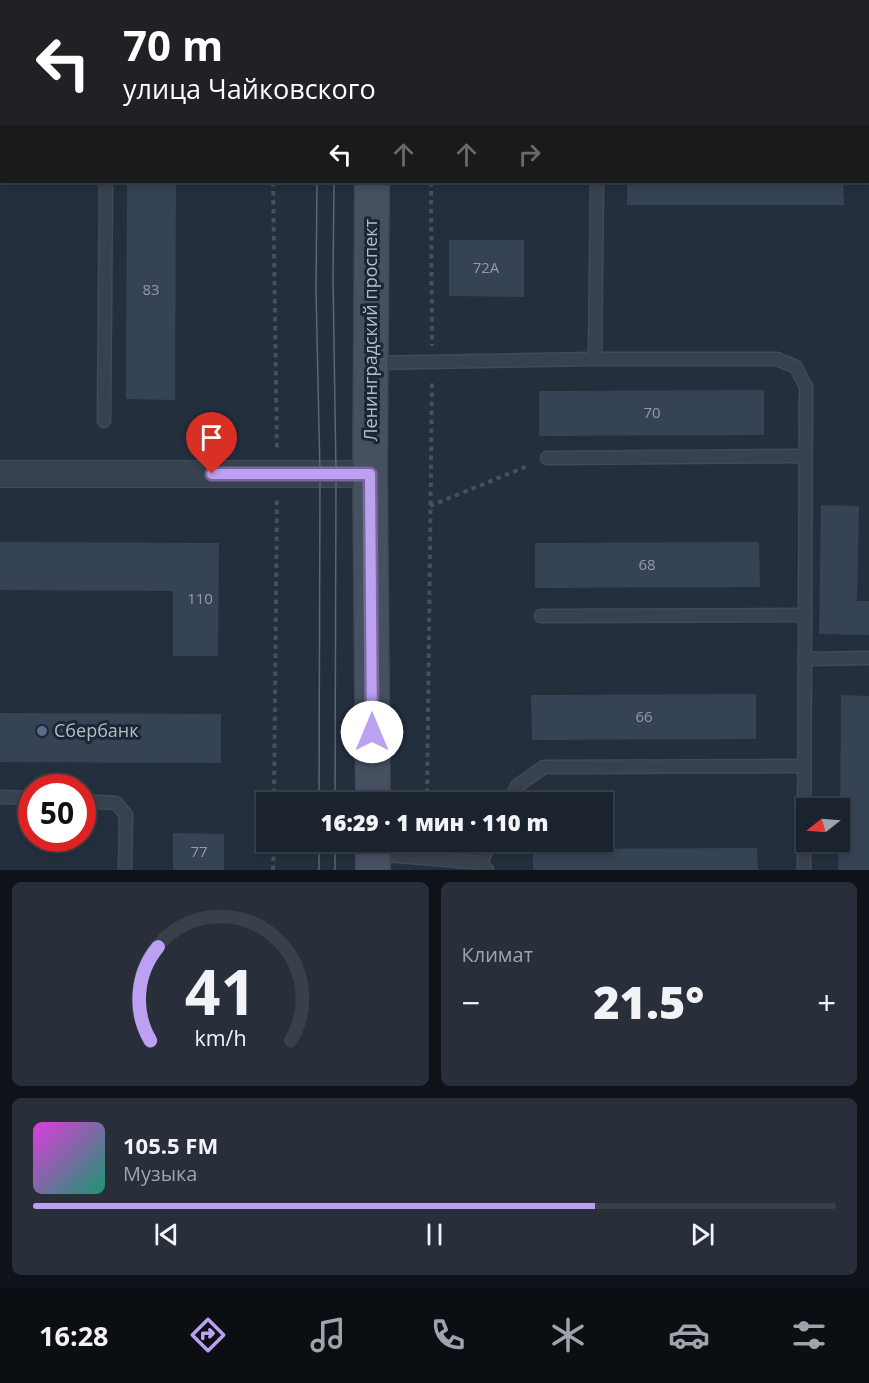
<!DOCTYPE html>
<html lang="ru">
<meta charset="utf-8">
<style>
body{margin:0;font-family:"Open Sans",sans-serif;background:#282f3a;color:#f1f3f6;height:100vh;display:flex;flex-direction:column;font-size:22px;white-space:nowrap}
*{box-sizing:border-box;margin:0}
p{font-size:20px;color:#a0a4aa}
.icon{flex:none;width:33px;height:33px;fill:none;stroke:currentColor;stroke-width:2;stroke-linecap:round;stroke-linejoin:round}
.map{position:relative;height:870px;overflow:hidden}
.sheet{display:flex;flex-direction:column;gap:12px;padding:12px;background:#0f1319;flex:1}
.sheet>*{flex:none}
.top-card{position:absolute;left:0px;top:0px;width:870px;height:183px;box-shadow:0 3px 9px #0003,0 0 0 2px #39404a;background:#202124;color:#fff;overflow:hidden}
.needle{width:39px;rotate:253deg}
.fabs{position:absolute;left:796px;top:798px;display:grid;gap:12px}
.fabs a{display:grid;place-items:center;width:54px;height:54px;border-radius:0px;background:#1b232e;box-shadow:0 3px 9px #0003,0 0 0 2px #39404a;font-size:30px}
.speed{position:absolute;left:18px;top:774px;display:flex;gap:12px;font-size:30px;font-weight:700;text-align:center}
.speed>*{display:grid;place-content:center;width:78px;height:78px;border-radius:50%;background:#1b232e;box-shadow:0 3px 9px #0003,0 0 0 2px #39404a;line-height:1}
.speed .limit{border:9px solid #d22;background:#fff;color:#111}
.pin{position:absolute;display:grid;place-items:center;width:51px;height:51px;color:#fff;margin:-62px -26px;border-radius:50% 50% 50% 0;rotate:-45deg;box-shadow:0 0 6px #0007}
.pin .icon{rotate:45deg}
.me{position:absolute;width:66px;margin:-33px;rotate:0deg;stroke-linejoin:round;filter:drop-shadow(0 0 4px #0008)}
.turn{display:flex;align-items:center;gap:21px;height:126px;padding:0 24px;font-size:27px}
.turn .icon{width:78px;height:78px;stroke-width:2.5}
.turn b{display:block;font-size:42px;line-height:51px}
.lanes{display:flex;align-items:center;height:57px;padding:0 24px;background:#0003;justify-content:center;gap:30px;direction:ltr}
.lanes .off{opacity:.35}
.big{font-size:45px;font-weight:800;line-height:1.1}
.sheet .tile{flex:1;display:flex;flex-direction:column;justify-content:center;gap:9px;min-width:0;padding:0 21px;border-radius:9px;background:#282f3a}
.sheet .dial{align-items:center;gap:0}
.dial svg{height:156px;overflow:visible;fill:none;stroke:#39404a;stroke-width:7;stroke-linecap:round;text-anchor:middle}
.dial text{fill:#f1f3f6;stroke:none}
.song{display:flex;align-items:center;gap:18px}
.cover{width:72px;height:72px;border-radius:9px;background:linear-gradient(135deg,hsl(300 70% 55%),hsl(160 70% 35%))}
.played{height:6px;border-radius:3px;background:linear-gradient(90deg,#bca0f2 70%,#39404a 70%)}
.keys{display:flex;justify-content:space-around;direction:ltr}
.heat{display:flex;justify-content:space-between;align-items:center;font-size:33px;direction:ltr}
.sheet .tiles{flex:1;display:grid;gap:12px;grid-template-columns:1fr 1fr}
.tile:last-child{grid-column:span 2}
.trip{position:absolute;left:256px;top:792px;width:357px;height:60px;border-radius:0px;background:#1b232e;box-shadow:0 3px 9px #0003,0 0 0 2px #39404a;font-weight:800;line-height:60px;text-align:center}
.tab-bar{display:flex;height:96px;justify-content:space-around;align-items:center;background:#0b0e12;color:#a0a4aa}
.tab-bar .icon{width:42px;height:42px}
.tab-bar .current{color:#bca0f2}
.tab-bar b{font-size:27px;color:#f1f3f6}
.map>svg:first-child{display:block}
.building{fill:#364354}
.lines{fill:none;stroke-linecap:round;stroke-linejoin:round}
.lane-casing{stroke:#414a57;stroke-width:15}
.street-casing{stroke:#414a57;stroke-width:28}
.secondary-casing{stroke:#414a57;stroke-width:36}
.path{stroke:#3f5557;stroke-width:4;stroke-dasharray:4.5 4.5;stroke-linecap:butt}
.lane{stroke:#38414e;stroke-width:12}
.street{stroke:#38414e;stroke-width:26}
.secondary{stroke:#465061;stroke-width:33}
.tram{stroke:#5a6575;stroke-width:1.5}
.route-casing{stroke:#7a689d;stroke-width:15}
.route{stroke:#bca0f2;stroke-width:10}
.service-dot{fill:#5c6f8a;stroke:#1d2633;stroke-width:2}
.labels{text-anchor:middle;stroke-width:6;stroke-linejoin:round;paint-order:stroke}
.number-label{font-size:15px;fill:#929caa}
.street-label{font-size:18px;fill:#b4bcc9;stroke:#1d2633}
.poi-label{font-size:18px;fill:#b4bcc9;stroke:#1d2633;text-anchor:start}
</style>
<div class="map">
<svg width="869" height="870" viewBox="0 0 869 870">
<rect width="100%" height="100%" fill="#242f3e"/>
<g class="building">
<polygon points="127,182 176,182 175,400 126,399"/>
<polygon points="627,182 843,182 844,205 627,205"/>
<polygon points="449,240 524,240 524,297 449,296"/>
<polygon points="764,390 764,435 539,436 539,391"/>
<polygon points="821,505 859,506 857,601 869,601 869,635 819,634"/>
<polygon points="0,542 219,543 218,656 173,656 173,591 0,590"/>
<polygon points="759,542 760,587 535,588 535,543"/>
<polygon points="756,694 756,739 532,740 531,695"/>
<polygon points="841,695 869,696 869,870 838,870 839,842 840,842"/>
<polygon points="0,713 221,714 221,763 0,762"/>
<polygon points="173,833 224,834 224,870 173,870"/>
<polygon points="757,848 758,870 533,870 533,849"/>
</g>
<g class="lines">
<defs>
<g id="lane">
<polyline points="49,0 49,2"/>
<polyline points="597,2 597,0"/>
<polyline points="0,21 2,21"/>
<polyline points="868,101 869,100"/>
<polyline points="595,359 597,182"/>
<polyline points="371,363 595,359 777,359 796,367 806,387 804,870"/>
<polyline points="104,421 106,182"/>
<polyline points="547,458 805,456"/>
<polyline points="541,616 804,615"/>
<polyline points="804,659 869,658"/>
<polyline points="0,797 32,798"/>
<polyline points="82,801 116,803 126,815 125,870"/>
<polyline points="509,802 517,786 544,767 803,766"/>
<polyline points="374,854 481,863 487,870"/>
<polyline points="481,863 490,842"/>
</g>
<polyline id="street" points="0,474 370,474"/>
<g id="secondary">
<polyline points="373,2 373,0"/>
<polyline points="372,182 370,474 373,802"/>
<polyline points="373,842 373,870"/>
</g>
</defs>
<use href="#lane" class="lane-casing"/>
<use href="#street" class="street-casing"/>
<use href="#secondary" class="secondary-casing"/>
<g class="path">
<polyline points="431,0 431,2"/>
<polyline points="274,2 274,0"/>
<polyline points="273,182 277,451"/>
<polyline points="431,182 432,346"/>
<polyline points="430,506 530,465"/>
<polyline points="274,802 277,497"/>
<polyline points="427,802 432,380"/>
<polyline points="273,870 274,842"/>
</g>
<use href="#lane" class="lane"/>
<use href="#street" class="street"/>
<use href="#secondary" class="secondary"/>
<g class="tram">
<polyline points="319,2 319,0"/>
<polyline points="336,2 336,0"/>
<polyline points="317,182 316,290 320,474 319,802"/>
<polyline points="334,182 333,278 336,474 335,802"/>
<polyline points="319,870 319,842"/>
<polyline points="335,870 335,842"/>
</g>
</g>
<g class="lines">
<defs>
<polyline id="route" points="212,474 370,474 372,732"/>
</defs>
<use href="#route" class="route-casing"/>
<use href="#route" class="route"/>
</g>
<circle class="service-dot" cx="42" cy="731" r="6"/>
<g class="labels">
<g class="number-label">
<text x="486" y="273">72А</text>
<text x="151" y="295">83</text>
<text x="652" y="418">70</text>
<text x="647" y="570">68</text>
<text x="200" y="604">110</text>
<text x="644" y="722">66</text>
<text x="199" y="857">77</text>
</g>
<g class="street-label">
<text transform="translate(371 330) rotate(-90)" y="6">Ленинградский проспект</text>
</g>
<g class="poi-label">
<text x="54" y="737">Сбербанк</text>
</g>
</g>
</svg>
<div class="fabs">
<a><svg class="needle" viewBox="-14 -14 28 28"><path d="M0-13l5 13h-10z" fill="#e53935"/><path d="M0 13l5-13h-10z" fill="#a0a4aa"/></svg></a>
</div>
<div class="speed"><div class="limit">50</div></div>
<div class="pin" style="left:212px;top:474px;background:#d93025"><svg class="icon" aria-label="arrive" viewBox="0 0 24 24"><path d="M6 21V4h12l-3 4 3 4H6"/></svg></div>
<svg class="me" style="left:372px;top:732px" viewBox="-20 -20 40 40"><circle r="19" fill="#fff"/><path d="M0-13L10 11 0 6-10 11z" fill="#bca0f2"/></svg>
<div class="trip">16:29 · 1 мин · 110 m</div>
<div class="top-card">
<div class="turn"><svg class="icon" aria-label="left" viewBox="0 0 24 24"><path d="M17 20v-9H6M10 6l-5 5 5 5"/></svg><div><b>70 m</b>улица Чайковского</div></div>
<div class="lanes"><svg class="icon" aria-label="left" viewBox="0 0 24 24"><path d="M17 20v-9H6M10 6l-5 5 5 5"/></svg><svg class="icon off" aria-label="ahead" viewBox="0 0 24 24"><path d="M12 20V5M6 11l6-6 6 6"/></svg><svg class="icon off" aria-label="ahead" viewBox="0 0 24 24"><path d="M12 20V5M6 11l6-6 6 6"/></svg><svg class="icon off" aria-label="right" viewBox="0 0 24 24"><path d="M7 20v-9h11M14 6l5 5-5 5"/></svg></div>
</div>
</div>
<section class="sheet">
<div class="tiles">
<div class="tile dial"><svg viewBox="0 0 100 80">
<path d="M14 69A42 42 0 1 1 86 69"/>
<path d="M14 69A42 42 0 0 1 18 21" stroke="#bca0f2"/>
<text x="50" y="56" font-size="32" font-weight="700">41</text>
<text x="50" y="72" font-size="11">km/h</text>
</svg></div>
<div class="tile"><p>Климат</p>
<div class="heat"><a>−</a><b class="big">21.5°</b><a>+</a></div>
</div>
<div class="tile">
<div class="song"><i class="cover"></i><div><b>105.5 FM</b><p>Музыка</p></div></div>
<div class="played"></div>
<div class="keys"><svg class="icon" aria-label="previous" viewBox="0 0 24 24"><path d="M18 5L8 12l10 7zM5 5v14"/></svg><svg class="icon" aria-label="pause" viewBox="0 0 24 24"><path d="M8 5v14M16 5v14"/></svg><svg class="icon" aria-label="next" viewBox="0 0 24 24"><path d="M6 5l10 7-10 7zM19 5v14"/></svg></div>
</div>
</div>
</section>
<nav class="tab-bar">
<b>16:28</b>
<svg class="icon current" aria-label="directions" viewBox="0 0 24 24"><path d="M12 3l9 9-9 9-9-9zM9 14v-3h6M13 9l2 2-2 2"/></svg>
<svg class="icon" aria-label="music" viewBox="0 0 24 24"><path d="M9 18V5l10-2v13"/><circle cx="6" cy="18" r="3"/><circle cx="16" cy="16" r="3"/></svg>
<svg class="icon" aria-label="phone" viewBox="0 0 24 24"><path d="M5 4h4l2 5-3 2q2 4 5 5l2-3 5 2v4C11 20 4 13 5 4z"/></svg>
<svg class="icon" aria-label="climate" viewBox="0 0 24 24"><path d="M12 3v18M4 7l16 10M4 17L20 7"/></svg>
<svg class="icon" aria-label="car" viewBox="0 0 24 24"><path d="M5 17H2v-5l4-1 3-4h7l3 4 3 1v5h-3M9 17h6M6 11h13"/><circle cx="7" cy="17" r="2"/><circle cx="17" cy="17" r="2"/></svg>
<svg class="icon" aria-label="filters" viewBox="0 0 24 24"><path d="M4 7h16M4 17h16"/><circle cx="9" cy="7" r="2"/><circle cx="15" cy="17" r="2"/></svg>
</nav>
